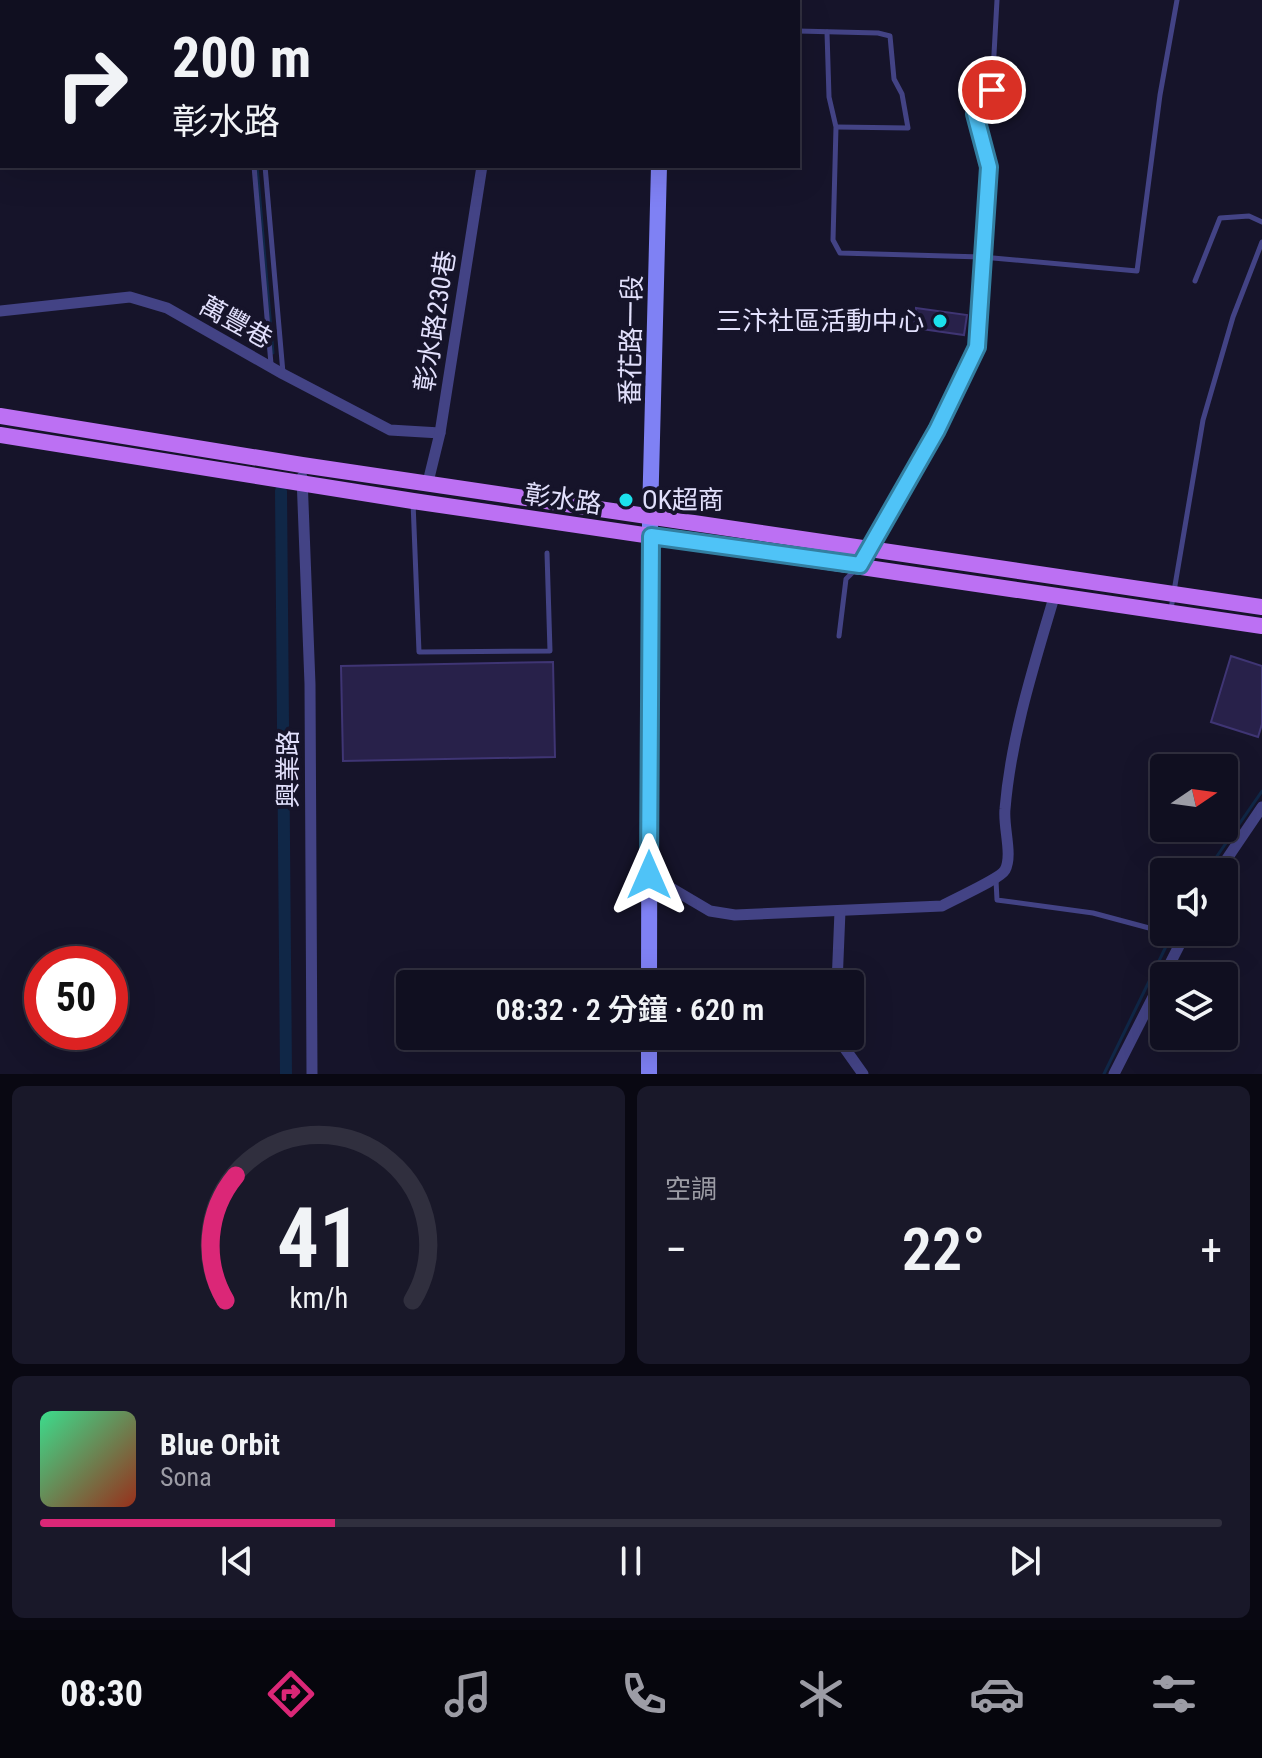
<!DOCTYPE html>
<html lang="zh-TW">
<meta charset="utf-8">
<style>
body{margin:0;font-family:"Roboto Condensed","Noto Sans TC",sans-serif;background:#191829;color:#f1f3f6;height:100vh;display:flex;flex-direction:column;font-size:30px;white-space:nowrap}
*{box-sizing:border-box;margin:0}
p{font-size:26px;color:#9c9ca5}
.icon{flex:none;width:44px;height:44px;fill:none;stroke:currentColor;stroke-width:2;stroke-linecap:round;stroke-linejoin:round}
.map{position:relative;height:1074px;overflow:hidden}
.drawer{display:flex;flex-direction:column;gap:12px;padding:12px;background:#090812;flex:1}
.drawer>*{flex:none}
.hud{position:absolute;left:0px;top:0px;width:800px;height:168px;box-shadow:0 8px 32px #0002,0 0 0 2px #302f3e;background:#100f20;color:#f1f3f6;overflow:hidden}
.needle{width:52px;rotate:77deg}
.controls{position:absolute;left:1150px;top:754px;display:grid;gap:16px}
.controls a{display:grid;place-items:center;width:88px;height:88px;border-radius:8px;background:#100f20;box-shadow:0 8px 32px #0002,0 0 0 2px #302f3e;font-size:40px}
.speed{position:absolute;left:24px;top:946px;display:flex;gap:16px;font-size:40px;font-weight:700;text-align:center}
.speed>*{display:grid;place-content:center;width:104px;height:104px;border-radius:50%;background:#100f20;box-shadow:0 8px 32px #0002,0 0 0 2px #302f3e;line-height:1}
.speed .limit{border:12px solid #d22;background:#fff;color:#111}
.pin{position:absolute;display:grid;place-items:center;width:68px;height:68px;color:#fff;margin:-34px;border:4px solid #fff;border-radius:50%;box-shadow:0 2px 8px #0007}
.me{position:absolute;width:88px;margin:-44px;rotate:0deg;stroke-linejoin:round;filter:drop-shadow(0 0 6px #0008)}
.turn{display:flex;align-items:center;gap:28px;height:168px;padding:0 40px;font-size:36px}
.turn .icon{width:104px;height:104px;stroke-width:2.5}
.turn b{display:block;font-size:56px;line-height:68px}
.big{font-size:60px;font-weight:600;line-height:1.1}
.drawer .widget{flex:1;display:flex;flex-direction:column;justify-content:center;gap:12px;min-width:0;padding:0 28px;border-radius:12px;background:#191829}
.drawer .dial{align-items:center;gap:0}
.dial svg{height:208px;overflow:visible;fill:none;stroke:#302f3e;stroke-width:7;stroke-linecap:round;text-anchor:middle}
.dial text{fill:#f1f3f6;stroke:none}
.song{display:flex;align-items:center;gap:24px}
.cover{width:96px;height:96px;border-radius:12px;background:linear-gradient(135deg,hsl(150 70% 55%),hsl(10 70% 35%))}
.played{height:8px;border-radius:4px;background:linear-gradient(90deg,#db2777 25%,#302f3e 25%)}
.keys{display:flex;justify-content:space-around;direction:ltr}
.heat{display:flex;justify-content:space-between;align-items:center;font-size:44px;direction:ltr}
.drawer .tiles{flex:1;display:grid;gap:12px;grid-template-columns:1fr 1fr}
.widget:last-child{grid-column:span 2}
.trip{position:absolute;left:396px;top:970px;width:468px;height:80px;border-radius:8px;background:#100f20;box-shadow:0 8px 32px #0002,0 0 0 2px #302f3e;font-weight:600;line-height:80px;text-align:center}
.tab-bar{display:flex;height:128px;justify-content:space-around;align-items:center;background:#06060d;color:#9c9ca5}
.tab-bar .icon{width:56px;height:56px}
.tab-bar .current{color:#db2777}
.tab-bar b{font-size:36px;color:#f1f3f6}
.map>svg:first-child{display:block}
.lines{fill:none;stroke-linecap:round;stroke-linejoin:round}
.stream{stroke:#102747;stroke-width:3}
.canal{stroke:#102747;stroke-width:12}
.building{fill:#28214a;stroke:#3f3574;stroke-width:2}
.lane{stroke:#434385;stroke-width:5}
.street{stroke:#434385;stroke-width:11}
.secondary{stroke:#7f81f4;stroke-width:16}
.primary{stroke:#bc70f3;stroke-width:16}
.route-casing{stroke:#337fa1;stroke-width:20}
.route{stroke:#4fc3f7;stroke-width:14}
.poi-dot{fill:#1ce1ec;stroke:#16142a;stroke-width:3}
.labels{text-anchor:middle;stroke-width:8;stroke-linejoin:round;paint-order:stroke}
.street-label{font-size:26px;fill:#e2e0fc;stroke:#16142a}
.poi-label{font-size:26px;fill:#e2e0fc;stroke:#16142a;text-anchor:end}
</style>
<div class="map">
<svg width="1262" height="1074" viewBox="0 0 1262 1074">
<rect width="100%" height="100%" fill="#16142a"/>
<g class="lines">
<g class="stream">
<polyline points="243,0 243,2"/>
<polyline points="257,166 273,353"/>
<polyline points="1206,872 1262,791"/>
<polyline points="1104,1074 1173,932"/>
</g>
<polyline class="canal" points="281,491 286,1074"/>
</g>
<g class="building">
<polygon points="916,308 967,315 964,335 914,328"/>
<polygon points="1231,656 1262,666 1262,724 1258,737 1211,722"/>
<polygon points="553,662 555,757 343,761 341,666"/>
</g>
<g class="lines">
<g class="lane">
<polyline points="240,0 240,2"/>
<polyline points="251,0 251,2"/>
<polyline points="798,31 878,33 890,36 894,79 902,94 908,128 837,127"/>
<polyline points="827,32 829,97 836,127 833,240 840,253 982,257 1137,271 1160,95 1177,0"/>
<polyline points="254,166 271,364"/>
<polyline points="265,166 283,373"/>
<polyline points="1195,281 1220,218 1249,216 1262,222"/>
<polyline points="413,502 419,652 550,651 547,553"/>
<polyline points="861,562 937,430 977,347 989,167 975,114 992,90 997,0"/>
<polyline points="1171,609 1203,420 1233,317 1262,242"/>
<polyline points="839,636 846,579 855,570"/>
<polyline points="996,880 997,900 1093,913 1164,932"/>
<polyline points="1164,932 1182,938"/>
</g>
<g class="street">
<polyline points="503,0 503,2"/>
<polyline points="0,50 2,50"/>
<polyline points="0,311 130,297 167,308 283,374 390,430 440,433"/>
<polyline points="302,477 310,684 312,1074"/>
<polyline points="428,482 440,433 482,166"/>
<polyline points="1218,872 1262,807"/>
<path d="M649,875L710,911L735,915L942,906C954,899 1000,879 1005,870C1013,855 1003,827 1005,809C1011,736 1034,665 1055,594"/>
<polyline points="837,984 840,911"/>
<polyline points="836,1036 863,1074"/>
<polyline points="1114,1074 1186,932"/>
</g>
<g class="secondary">
<polyline points="663,2 663,0"/>
<polyline points="649,984 650,516 659,166"/>
<polyline points="649,1036 649,1074"/>
</g>
<g class="primary">
<polyline points="0,416 302,465 1262,607"/>
<polyline points="0,435 413,501 1262,626"/>
</g>
</g>
<g class="lines">
<defs>
<polyline id="route" points="649,875 651,536 860,565 937,430 977,347 989,167 975,114 992,90"/>
</defs>
<use href="#route" class="route-casing"/>
<use href="#route" class="route"/>
</g>
<g class="poi-dot">
<circle cx="940" cy="321" r="8"/>
<circle cx="626" cy="500" r="8"/>
</g>
<g class="labels">
<g class="street-label">
<text transform="translate(435 321) rotate(-81)" y="9">彰水路230巷</text>
<text transform="translate(236 322) rotate(29)" y="9">萬豐巷</text>
<text transform="translate(631 340) rotate(-89)" y="9">番花路一段</text>
<text transform="translate(563 499) rotate(8)" y="9">彰水路</text>
<text transform="translate(288 769) rotate(-90)" y="9">興業路</text>
</g>
<g class="poi-label">
<text x="924" y="330">三汴社區活動中心</text>
<text x="642" y="509" text-anchor="start">OK超商</text>
</g>
</g>
</svg>
<div class="controls">
<a><svg class="needle" viewBox="-14 -14 28 28"><path d="M0-13l5 13h-10z" fill="#e53935"/><path d="M0 13l5-13h-10z" fill="#9c9ca5"/></svg></a>
<a><svg class="icon" aria-label="sound" viewBox="0 0 24 24"><path d="M4 9h4l5-4v14l-5-4H4zM17 9q2 3 0 6"/></svg></a>
<a><svg class="icon" aria-label="layers" viewBox="0 0 24 24"><path d="M12 4l9 5-9 5-9-5zM3 14l9 5 9-5"/></svg></a>
</div>
<div class="speed"><div class="limit">50</div></div>
<div class="pin" style="left:992px;top:90px;background:#d93025"><svg class="icon" aria-label="arrive" viewBox="0 0 24 24"><path d="M6 21V4h12l-3 4 3 4H6"/></svg></div>
<svg class="me" style="left:649px;top:875px" viewBox="-20 -20 40 40"><path d="M0-17L14 15 0 8-14 15z" fill="#4fc3f7" stroke="#fff" stroke-width="4"/></svg>
<div class="trip">08:32 · 2 分鐘 · 620 m</div>
<div class="hud">
<div class="turn"><svg class="icon" aria-label="right" viewBox="0 0 24 24"><path d="M7 20v-9h11M14 6l5 5-5 5"/></svg><div><b>200 m</b>彰水路</div></div>
</div>
</div>
<section class="drawer">
<div class="tiles">
<div class="widget dial"><svg viewBox="0 0 100 80">
<path d="M14 69A42 42 0 1 1 86 69"/>
<path d="M14 69A42 42 0 0 1 18 21" stroke="#db2777"/>
<text x="50" y="56" font-size="32" font-weight="700">41</text>
<text x="50" y="72" font-size="11">km/h</text>
</svg></div>
<div class="widget"><p>空調</p>
<div class="heat"><a>−</a><b class="big">22°</b><a>+</a></div>
</div>
<div class="widget">
<div class="song"><i class="cover"></i><div><b>Blue Orbit</b><p>Sona</p></div></div>
<div class="played"></div>
<div class="keys"><svg class="icon" aria-label="previous" viewBox="0 0 24 24"><path d="M18 5L8 12l10 7zM5 5v14"/></svg><svg class="icon" aria-label="pause" viewBox="0 0 24 24"><path d="M8 5v14M16 5v14"/></svg><svg class="icon" aria-label="next" viewBox="0 0 24 24"><path d="M6 5l10 7-10 7zM19 5v14"/></svg></div>
</div>
</div>
</section>
<nav class="tab-bar">
<b>08:30</b>
<svg class="icon current" aria-label="directions" viewBox="0 0 24 24"><path d="M12 3l9 9-9 9-9-9zM9 14v-3h6M13 9l2 2-2 2"/></svg>
<svg class="icon" aria-label="music" viewBox="0 0 24 24"><path d="M9 18V5l10-2v13"/><circle cx="6" cy="18" r="3"/><circle cx="16" cy="16" r="3"/></svg>
<svg class="icon" aria-label="phone" viewBox="0 0 24 24"><path d="M5 4h4l2 5-3 2q2 4 5 5l2-3 5 2v4C11 20 4 13 5 4z"/></svg>
<svg class="icon" aria-label="climate" viewBox="0 0 24 24"><path d="M12 3v18M4 7l16 10M4 17L20 7"/></svg>
<svg class="icon" aria-label="car" viewBox="0 0 24 24"><path d="M5 17H2v-5l4-1 3-4h7l3 4 3 1v5h-3M9 17h6M6 11h13"/><circle cx="7" cy="17" r="2"/><circle cx="17" cy="17" r="2"/></svg>
<svg class="icon" aria-label="filters" viewBox="0 0 24 24"><path d="M4 7h16M4 17h16"/><circle cx="9" cy="7" r="2"/><circle cx="15" cy="17" r="2"/></svg>
</nav>
